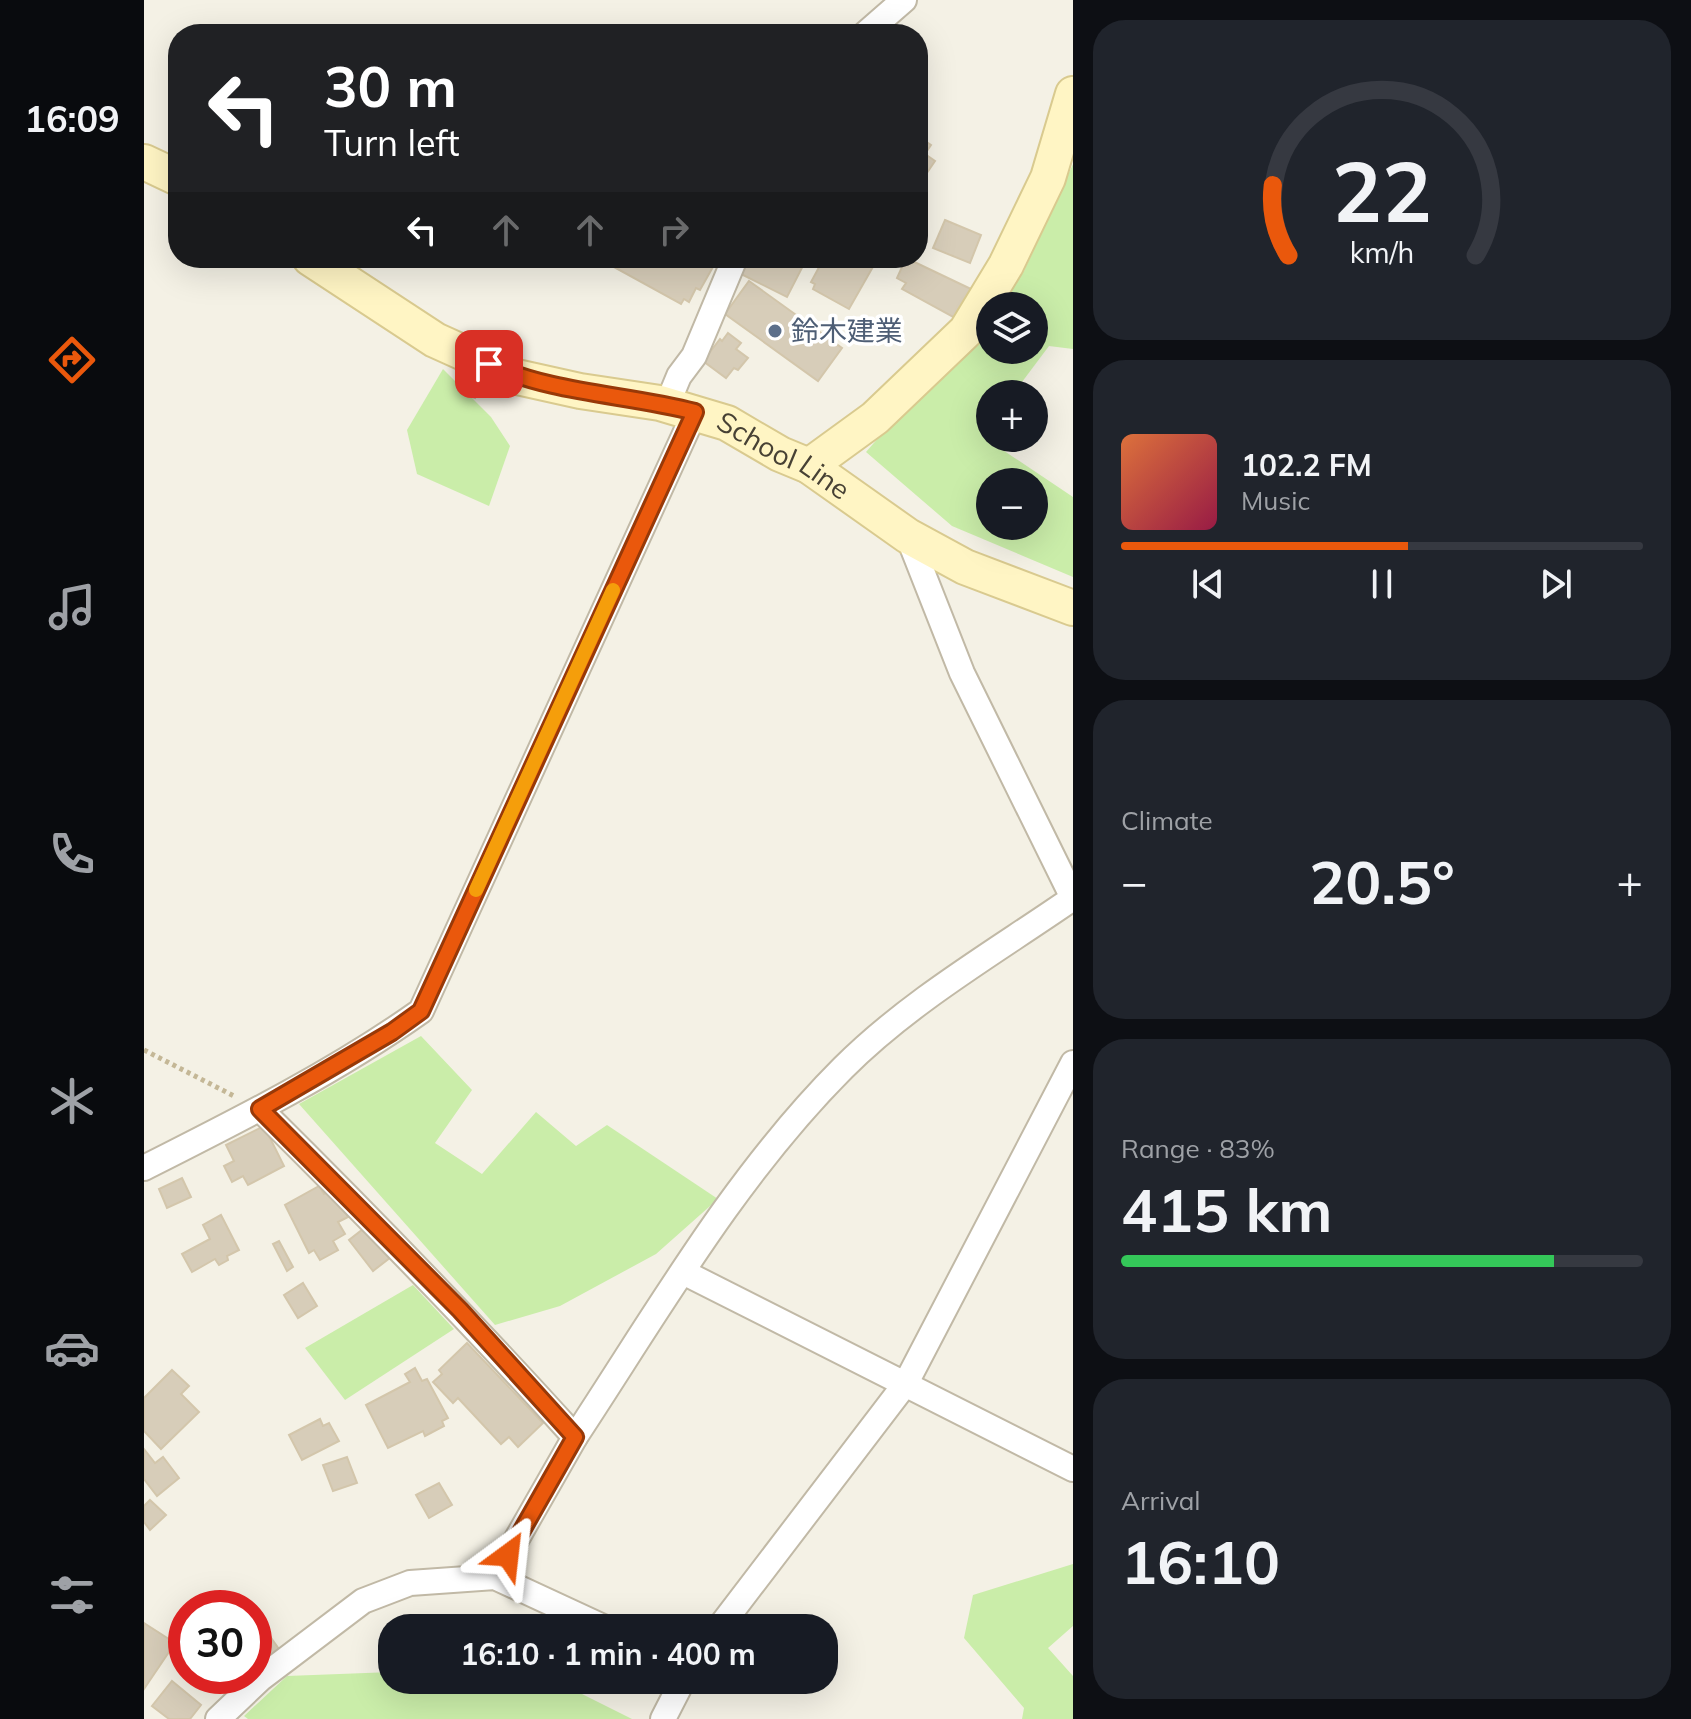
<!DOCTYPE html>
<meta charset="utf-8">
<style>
body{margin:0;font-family:Mulish,"Noto Sans JP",sans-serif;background:#20242c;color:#f1f3f6;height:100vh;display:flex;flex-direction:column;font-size:30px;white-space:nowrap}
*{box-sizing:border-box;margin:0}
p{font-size:26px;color:#9ea1a6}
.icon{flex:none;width:44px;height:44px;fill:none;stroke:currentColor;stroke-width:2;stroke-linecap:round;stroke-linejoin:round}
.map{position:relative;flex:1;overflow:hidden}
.details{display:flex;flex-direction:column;gap:20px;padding:20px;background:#0d0f14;width:618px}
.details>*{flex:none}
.guide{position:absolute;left:24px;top:24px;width:760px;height:244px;border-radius:32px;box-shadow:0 8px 32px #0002;background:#202124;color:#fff;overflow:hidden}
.fabs{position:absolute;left:832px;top:292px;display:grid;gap:16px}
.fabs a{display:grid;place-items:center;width:72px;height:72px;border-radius:50%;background:#171b24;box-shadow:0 8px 32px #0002;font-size:40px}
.speed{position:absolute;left:24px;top:1590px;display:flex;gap:16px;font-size:40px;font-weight:700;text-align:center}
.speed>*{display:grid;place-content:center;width:104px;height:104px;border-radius:50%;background:#171b24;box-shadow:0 8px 32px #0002;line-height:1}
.speed .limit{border:12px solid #d22;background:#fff;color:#111}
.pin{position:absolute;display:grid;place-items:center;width:68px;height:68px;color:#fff;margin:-34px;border-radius:16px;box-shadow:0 4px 12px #0006}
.me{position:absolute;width:88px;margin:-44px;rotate:30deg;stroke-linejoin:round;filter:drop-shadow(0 0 6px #0008)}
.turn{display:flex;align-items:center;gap:28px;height:168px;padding:0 24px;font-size:36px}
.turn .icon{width:104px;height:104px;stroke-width:2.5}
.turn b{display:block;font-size:56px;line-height:68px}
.lanes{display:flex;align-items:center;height:76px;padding:0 24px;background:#0003;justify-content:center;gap:40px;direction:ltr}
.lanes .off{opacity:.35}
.big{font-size:60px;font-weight:700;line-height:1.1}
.details .card{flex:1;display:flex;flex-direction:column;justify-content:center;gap:12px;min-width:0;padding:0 28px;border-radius:32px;background:#20242c}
.details .dial{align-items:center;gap:0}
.dial svg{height:208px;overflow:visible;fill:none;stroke:#363941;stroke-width:7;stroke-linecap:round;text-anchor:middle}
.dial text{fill:#f1f3f6;stroke:none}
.song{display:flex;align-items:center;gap:24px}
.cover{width:96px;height:96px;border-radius:12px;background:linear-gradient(135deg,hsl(20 70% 55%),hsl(340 70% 35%))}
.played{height:8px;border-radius:4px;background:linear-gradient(90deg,#ea580c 55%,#363941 55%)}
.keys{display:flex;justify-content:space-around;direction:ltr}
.heat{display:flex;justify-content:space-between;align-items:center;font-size:44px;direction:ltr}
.charge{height:12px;border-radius:6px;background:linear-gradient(90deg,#34c759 83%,#363941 0)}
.trip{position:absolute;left:234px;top:1614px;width:460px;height:80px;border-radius:32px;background:#171b24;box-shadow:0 8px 32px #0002;font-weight:700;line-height:80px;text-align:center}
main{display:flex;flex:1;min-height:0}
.dock{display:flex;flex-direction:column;width:144px;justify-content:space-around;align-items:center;background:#090b0e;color:#9ea1a6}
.dock .icon{width:56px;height:56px}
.dock .on{color:#ea580c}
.dock b{font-size:36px;color:#f1f3f6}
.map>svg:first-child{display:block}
.green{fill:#caeda9;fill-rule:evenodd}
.building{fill:#d7cdb9;stroke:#d3c6ab;stroke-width:2}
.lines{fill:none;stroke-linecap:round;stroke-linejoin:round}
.street-casing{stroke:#c1b9a6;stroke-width:28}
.secondary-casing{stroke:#d9ca8f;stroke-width:38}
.path{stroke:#c4b796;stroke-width:5;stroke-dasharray:4 4;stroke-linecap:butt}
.street{stroke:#fff;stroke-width:24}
.secondary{stroke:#fff5c4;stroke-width:34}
.route-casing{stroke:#983908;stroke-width:20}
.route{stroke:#ea580c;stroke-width:14}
.slow{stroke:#f59e0b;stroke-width:14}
.service-dot{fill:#5c6f8a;stroke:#fff;stroke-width:3}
.labels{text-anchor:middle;stroke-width:7;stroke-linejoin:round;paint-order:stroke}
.service-label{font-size:28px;fill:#4e5e75;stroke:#fff;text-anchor:start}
.street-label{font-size:28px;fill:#474134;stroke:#fff}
</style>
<main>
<nav class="dock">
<b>16:09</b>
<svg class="icon on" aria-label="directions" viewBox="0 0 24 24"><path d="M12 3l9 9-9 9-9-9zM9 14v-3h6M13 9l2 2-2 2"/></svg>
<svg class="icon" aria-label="music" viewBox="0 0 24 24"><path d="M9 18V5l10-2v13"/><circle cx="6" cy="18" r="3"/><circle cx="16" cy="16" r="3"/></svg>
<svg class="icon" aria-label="phone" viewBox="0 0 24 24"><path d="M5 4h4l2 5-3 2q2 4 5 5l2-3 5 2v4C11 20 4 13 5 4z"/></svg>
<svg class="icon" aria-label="climate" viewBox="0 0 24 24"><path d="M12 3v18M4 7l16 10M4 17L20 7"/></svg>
<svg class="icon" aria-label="car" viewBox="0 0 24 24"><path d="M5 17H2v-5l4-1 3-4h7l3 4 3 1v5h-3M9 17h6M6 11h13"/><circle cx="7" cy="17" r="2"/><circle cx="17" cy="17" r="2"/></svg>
<svg class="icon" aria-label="filters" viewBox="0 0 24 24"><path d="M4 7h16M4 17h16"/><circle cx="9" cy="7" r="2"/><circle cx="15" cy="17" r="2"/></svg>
</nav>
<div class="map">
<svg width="929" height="1719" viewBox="0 0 929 1719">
<rect width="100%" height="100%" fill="#f4f1e5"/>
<g class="green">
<path d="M929,164V349L905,346L869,394H846V425L838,436L929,497V577L808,526L722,452L846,310V350H890V306H850L880,271ZM846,482H890V526H846Z"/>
<polygon points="299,369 347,417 366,446 345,506 273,474 263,430"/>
<polygon points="277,1036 328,1090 291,1143 338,1174 392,1112 432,1146 463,1125 574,1199 512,1254 416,1306 351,1325 155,1104"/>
<polygon points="269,1285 310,1329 201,1400 161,1348"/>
<polygon points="929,1564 929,1626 904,1648 929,1676 929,1719 878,1719 880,1708 820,1638 829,1595"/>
<polygon points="248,1672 248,1680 410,1680 488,1719 104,1719 100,1716 143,1676"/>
</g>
<g class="building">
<polygon points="774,136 787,145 781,154 791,161 778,180 774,177"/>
<polygon points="801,220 837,235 826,263 789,248"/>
<polygon points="475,258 574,258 556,290 552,288 545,302 540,299 537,304 470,267"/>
<polygon points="605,258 663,258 643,297 597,274"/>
<polygon points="680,258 734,258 705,309 669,289 671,284 667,282"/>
<polygon points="762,258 829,290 811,318 758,289 762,283 753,278"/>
<polygon points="605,281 698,348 674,381 581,314"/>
<polygon points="584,333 597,343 592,349 604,358 594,370 590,368 582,378 559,361 576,339 578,341"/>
<polygon points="325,387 333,390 331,398 322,395"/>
<polygon points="120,1126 140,1166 104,1185 99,1176 88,1182 80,1166 90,1161 82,1145"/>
<polygon points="38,1178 47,1197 23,1208 15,1189"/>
<polygon points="175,1186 180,1194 189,1189 204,1217 194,1222 201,1234 189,1241 194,1250 176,1260 170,1250 165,1253 141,1205"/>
<polygon points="77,1215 95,1250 83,1256 84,1260 75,1265 71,1259 48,1272 38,1254 66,1239 59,1225"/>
<polygon points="223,1226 247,1257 229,1271 205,1240"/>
<polygon points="135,1241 149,1267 143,1271 129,1244"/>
<polygon points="159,1283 173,1306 154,1318 140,1295"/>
<polygon points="323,1343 399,1423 374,1447 365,1437 357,1444 314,1398 309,1403 289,1382 298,1374 295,1370"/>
<polygon points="271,1368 278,1381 283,1379 304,1418 298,1421 300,1426 281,1436 279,1431 244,1448 222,1405 266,1382 261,1374"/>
<polygon points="28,1370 45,1386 37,1394 55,1412 17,1449 0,1431 0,1398"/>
<polygon points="176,1419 179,1426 185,1423 195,1441 158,1460 145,1435"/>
<polygon points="0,1449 11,1463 19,1457 35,1478 13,1496 0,1479"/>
<polygon points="203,1457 213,1483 189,1491 179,1465"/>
<polygon points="295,1483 308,1505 285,1518 272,1495"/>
<polygon points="6,1500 22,1515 6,1530 0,1522 0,1506"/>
<polygon points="0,1623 31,1643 0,1689"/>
<polygon points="123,1632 137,1652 110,1670 110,1641"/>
<polygon points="28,1681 57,1705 46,1719 25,1719 8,1706"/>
</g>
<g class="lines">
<defs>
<g id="street">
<polyline points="721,34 760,0"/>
<polyline points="523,405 535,376 550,356 591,258"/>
<path d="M116,1109C224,1216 329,1324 431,1437L351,1577"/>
<path d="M0,1168C95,1120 191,1072 277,1011L551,412"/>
<polyline points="539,1272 929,1469"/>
<path d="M431,1437C514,1311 591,1176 699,1068C766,1001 851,952 929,898L818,673L764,536"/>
<polyline points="575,1628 762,1383 929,1063"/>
<polyline points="74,1719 116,1679 219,1601 266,1583 351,1577 461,1628"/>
<polyline points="519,1719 539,1680"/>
</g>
<g id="secondary">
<polyline points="0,162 34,178"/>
<path id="s1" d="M166,258L291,340L373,377L436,391L516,403L583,423L636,454L665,466L764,536L821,567L929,608"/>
<polyline points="665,466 731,418 822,331 862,265 904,178 929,94"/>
</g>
</defs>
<use href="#street" class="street-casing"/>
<use href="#secondary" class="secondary-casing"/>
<polyline class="path" points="0,1050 90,1096"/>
<use href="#street" class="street"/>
<use href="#secondary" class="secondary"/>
</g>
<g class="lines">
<defs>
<path id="route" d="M345,364C410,394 483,394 551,412L277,1011L248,1032L116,1109L316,1310L431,1437L364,1555"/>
</defs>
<use href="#route" class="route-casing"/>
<use href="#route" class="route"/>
<polyline class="slow" points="332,890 469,590"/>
</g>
<circle class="service-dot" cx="631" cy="331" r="8"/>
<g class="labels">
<g class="service-label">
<text x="647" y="341">鈴木建業</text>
</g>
<g class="street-label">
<text dy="10" stroke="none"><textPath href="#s1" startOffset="520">School Line</textPath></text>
</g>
</g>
</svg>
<div class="fabs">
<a><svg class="icon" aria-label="layers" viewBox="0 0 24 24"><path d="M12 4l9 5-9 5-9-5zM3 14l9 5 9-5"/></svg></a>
<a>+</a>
<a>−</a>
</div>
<div class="speed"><div class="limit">30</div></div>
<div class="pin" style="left:345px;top:364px;background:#d93025"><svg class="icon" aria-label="arrive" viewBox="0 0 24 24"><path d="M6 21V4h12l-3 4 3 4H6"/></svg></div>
<svg class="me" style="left:364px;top:1555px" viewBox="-20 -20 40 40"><path d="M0-17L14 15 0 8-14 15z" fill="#ea580c" stroke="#fff" stroke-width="4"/></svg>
<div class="trip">16:10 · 1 min · 400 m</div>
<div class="guide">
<div class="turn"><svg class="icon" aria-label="left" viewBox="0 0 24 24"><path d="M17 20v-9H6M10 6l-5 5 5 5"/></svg><div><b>30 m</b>Turn left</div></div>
<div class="lanes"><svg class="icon" aria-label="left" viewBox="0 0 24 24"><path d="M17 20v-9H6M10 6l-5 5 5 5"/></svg><svg class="icon off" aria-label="ahead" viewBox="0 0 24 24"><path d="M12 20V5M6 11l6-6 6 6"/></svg><svg class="icon off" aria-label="ahead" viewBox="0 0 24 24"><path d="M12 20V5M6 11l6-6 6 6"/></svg><svg class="icon off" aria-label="right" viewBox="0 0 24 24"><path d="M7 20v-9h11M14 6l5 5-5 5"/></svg></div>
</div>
</div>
<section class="details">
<div class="card dial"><svg viewBox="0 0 100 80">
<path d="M14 69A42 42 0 1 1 86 69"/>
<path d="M14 69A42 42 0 0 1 8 42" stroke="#ea580c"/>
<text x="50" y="56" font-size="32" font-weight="700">22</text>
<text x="50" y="72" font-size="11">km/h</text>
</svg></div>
<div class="card">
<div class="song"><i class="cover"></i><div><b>102.2 FM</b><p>Music</p></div></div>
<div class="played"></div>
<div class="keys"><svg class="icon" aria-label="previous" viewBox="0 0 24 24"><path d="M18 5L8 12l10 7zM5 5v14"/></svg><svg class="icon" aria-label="pause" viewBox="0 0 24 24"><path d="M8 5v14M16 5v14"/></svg><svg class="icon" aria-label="next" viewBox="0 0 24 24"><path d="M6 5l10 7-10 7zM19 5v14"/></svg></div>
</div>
<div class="card"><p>Climate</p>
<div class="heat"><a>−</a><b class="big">20.5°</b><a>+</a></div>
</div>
<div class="card"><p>Range · 83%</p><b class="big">415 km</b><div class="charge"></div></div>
<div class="card"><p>Arrival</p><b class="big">16:10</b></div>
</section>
</main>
